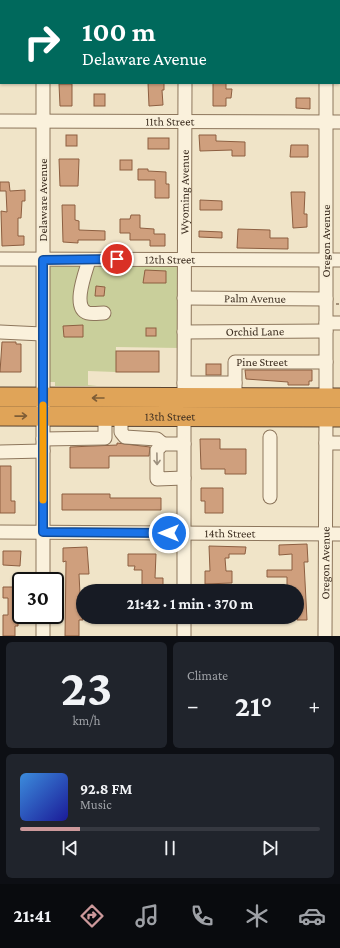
<!DOCTYPE html>
<meta charset="utf-8">
<style>
body{margin:0;font-family:"Crimson Pro",serif;background:#20242c;color:#f1f3f6;height:100vh;display:flex;flex-direction:column;font-size:15px;white-space:nowrap}
*{box-sizing:border-box;margin:0}
p{font-size:13px;color:#9ea1a6}
.icon{flex:none;width:22px;height:22px;fill:none;stroke:currentColor;stroke-width:2;stroke-linecap:round;stroke-linejoin:round}
.map{position:relative;height:636px;overflow:hidden}
.side{display:flex;flex-direction:column;gap:6px;padding:6px;background:#0d0f14;flex:1}
.side>*{flex:none}
.top-card{position:absolute;left:0px;top:0px;width:340px;height:84px;box-shadow:0 1px 3px #0004;background:#00695c;color:#fff;overflow:hidden}
.speed{position:absolute;left:12px;top:572px;display:flex;gap:8px;font-size:20px;font-weight:700;text-align:center}
.speed>*{display:grid;place-content:center;width:52px;height:52px;border-radius:50%;background:#171b24;box-shadow:0 1px 3px #0004;line-height:1}
.speed .limit{border:2px solid #111;border-radius:6px;background:#fff;color:#111}
.pin{position:absolute;display:grid;place-items:center;width:34px;height:34px;color:#fff;margin:-17px;border:2px solid #fff;border-radius:50%;box-shadow:0 1px 4px #0007}
.me{position:absolute;width:44px;margin:-22px;rotate:270deg;stroke-linejoin:round;filter:drop-shadow(0 0 3px #0008)}
.turn{display:flex;align-items:center;gap:14px;height:84px;padding:0 16px;font-size:18px}
.turn .icon{width:52px;height:52px;stroke-width:2.5}
.turn b{display:block;font-size:28px;line-height:34px}
.big{font-size:30px;font-weight:700;line-height:1.1}
.side .card{flex:1;display:flex;flex-direction:column;justify-content:center;gap:6px;min-width:0;padding:0 14px;border-radius:6px;background:#20242c}
.side .dial{align-items:center;gap:0}
.dial b{font-size:52px;line-height:1}
.song{display:flex;align-items:center;gap:12px}
.cover{width:48px;height:48px;border-radius:6px;background:linear-gradient(135deg,hsl(210 70% 55%),hsl(240 70% 35%))}
.played{height:4px;border-radius:2px;background:linear-gradient(90deg,#cc999b 20%,#363941 20%)}
.keys{display:flex;justify-content:space-around;direction:ltr}
.heat{display:flex;justify-content:space-between;align-items:center;font-size:22px;direction:ltr}
.side .tiles{flex:1;display:grid;gap:6px;grid-template-columns:1fr 1fr}
.card:last-child{grid-column:span 2}
.trip{position:absolute;left:76px;top:584px;width:228px;height:40px;border-radius:20px;background:#171b24;box-shadow:0 1px 3px #0004;font-weight:700;line-height:40px;text-align:center}
.menu{display:flex;height:64px;justify-content:space-around;align-items:center;background:#090b0e;color:#9ea1a6}
.menu .icon{width:28px;height:28px}
.menu .current{color:#cc999b}
.menu b{font-size:18px;color:#f1f3f6}
.map>svg:first-child{display:block}
.green{fill:#c9cf9b}
.building{fill:#cf9f7d;stroke:#8d5f41}
.lines{fill:none;stroke-linecap:round;stroke-linejoin:round}
.minor-casing{stroke:#8d765c;stroke-width:15}
.highway-casing{stroke:#5b4430;stroke-width:21}
.path{stroke:#8d765c;stroke-width:1.5;stroke-dasharray:3 2;stroke-linecap:butt}
.minor{stroke:#faf1dc;stroke-width:13}
.highway{stroke:#e0a458;stroke-width:19}
.oneway{stroke:#7e5d36}
.oneway2{stroke:#9c907e}
.route-casing{stroke:#114b97;stroke-width:10}
.route{stroke:#1a73e8;stroke-width:7}
.slow{stroke:#f59e0b;stroke-width:7}
.labels{text-anchor:middle;stroke-width:4;stroke-linejoin:round;paint-order:stroke}
.street-label{font-size:12px;fill:#3d2e20;stroke:#f7eed8}
</style>
<div class="map">
<svg width="340" height="636" viewBox="0 0 340 636">
<rect width="100%" height="100%" fill="#f0e4c8"/>
<polygon class="green" points="56,264 175,264 179,268 179,348 116,347 116,372 88,371 88,385 97,386 55,386 55,382 50,382 48,363 48,268"/>
<g class="building">
<polygon points="148,83 164,83 164,90 162,90 163,105 149,106"/>
<polygon points="213,83 226,83 226,89 232,89 231,98 226,98 226,106 213,106"/>
<polygon points="59,84 72,84 72,106 60,106"/>
<rect x="94" y="94" width="11" height="12"/>
<polygon points="296,98 310,98 310,109 296,108"/>
<rect x="66" y="135" width="11" height="11"/>
<polygon points="199,135 216,135 216,141 245,142 245,156 232,156 232,150 200,151"/>
<rect x="148" y="138" width="21" height="11"/>
<polygon points="291,145 308,145 308,157 290,157"/>
<polygon points="59,159 79,159 78,186 60,186"/>
<rect x="120" y="160" width="12" height="10"/>
<polygon points="138,169 148,169 148,171 166,172 166,184 169,184 169,198 155,198 155,180 138,180"/>
<polygon points="0,182 9,182 10,191 25,190 25,201 22,201 21,218 18,218 18,236 24,236 24,245 2,246 1,211 7,212 6,191 0,191"/>
<polygon points="291,192 305,192 304,214 307,214 307,227 293,228"/>
<polygon points="200,200 222,201 222,210 200,210"/>
<polygon points="62,205 75,205 75,220 79,221 79,230 105,231 105,240 78,240 78,243 63,242"/>
<polygon points="131,215 140,215 140,228 154,229 154,234 165,234 165,246 150,246 150,240 130,240 130,233 120,233 120,219 130,219"/>
<polygon points="238,229 270,230 270,238 288,238 288,249 237,248"/>
<polygon points="199,231 222,232 222,238 199,237"/>
<polygon points="145,270 166,271 166,283 143,283"/>
<polygon points="96,286 105,287 104,296 95,296"/>
<polygon points="83,325 83,337 64,337 63,326"/>
<rect x="146" y="328" width="10" height="8"/>
<polygon points="2,342 16,342 16,344 21,344 21,372 0,372"/>
<rect x="116" y="351" width="43" height="21"/>
<rect x="206" y="364" width="15" height="11"/>
<polygon points="245,370 312,370 312,381 309,381 309,385 288,385 288,382 246,379"/>
<polygon points="200,439 220,439 220,449 246,449 246,474 225,474 225,469 201,469"/>
<polygon points="117,443 150,447 149,456 109,456 109,468 70,468 70,447 117,445"/>
<polygon points="0,466 11,466 11,501 15,501 15,513 0,513"/>
<polygon points="201,488 223,488 223,513 205,513 205,501 201,501"/>
<polygon points="62,494 110,494 110,498 161,498 161,510 62,510"/>
<polygon points="307,544 308,562 304,562 307,620 297,620 297,591 290,591 290,586 287,586 287,577 267,577 267,570 292,570 292,554 279,555 279,545"/>
<polygon points="209,546 246,547 245,554 229,554 229,558 225,558 226,571 232,571 232,583 205,584 205,571 210,571"/>
<polygon points="87,547 89,574 79,574 80,594 83,594 83,620 79,620 79,636 65,636 66,561 63,562 63,548"/>
<polygon points="3,551 21,551 20,566 3,565"/>
<polygon points="128,554 156,554 155,578 163,578 163,590 142,590 142,570 134,570 135,566 128,566"/>
<polygon points="3,587 21,587 20,602 18,602 18,626 15,626 15,636 3,636 3,615 8,615 8,598 3,598"/>
</g>
<g class="lines">
<defs>
<g id="minor">
<polyline points="43,0 43,1"/>
<polyline points="186,1 186,0"/>
<polyline points="326,1 326,0"/>
<path id="s1" d="M0,121L340,122"/>
<path id="s2" d="M0,259L340,260"/>
<path d="M89,260C86,271 71,308 88,313C92,314 100,313 104,313"/>
<path id="s3" d="M184,298L326,299"/>
<polyline points="326,323 340,323"/>
<polyline points="0,332 42,334"/>
<path id="s4" d="M184,332L326,331"/>
<polyline points="184,383 235,383"/>
<path id="s5" d="M184,398L185,83"/>
<path id="s6" d="M235,398V362H326"/>
<polyline points="326,398 326,83"/>
<polyline points="121,417 121,432 125,437 157,439 163,444"/>
<polyline points="184,417 184,591"/>
<polyline points="270,437 270,497"/>
<polyline points="43,439 105,438 105,417"/>
<polyline points="326,443 340,443"/>
<polyline points="184,444 163,444 157,450 157,479 184,478"/>
<polyline points="0,452 43,451"/>
<path id="s7" d="M0,532L340,534"/>
<polyline points="43,581 43,83"/>
<polyline points="43,615 43,636"/>
<polyline points="184,636 184,617"/>
<path id="s8" d="M325,636L326,417"/>
</g>
<g id="highway">
<polyline points="0,397 340,398"/>
<path id="s9" d="M0,416L340,417"/>
</g>
</defs>
<use href="#minor" class="minor-casing"/>
<use href="#highway" class="highway-casing"/>
<polyline class="path" points="336,304 340,304"/>
<use href="#minor" class="minor"/>
<use href="#highway" class="highway"/>
</g>
<defs><path id="oneway-shaft" d="M-6 0H5M1.5-3L5.5 0L1.5 3" fill="none" stroke-width="1.6" stroke-linecap="round" stroke-linejoin="round"/></defs>
<g class="oneway">
<use href="#oneway-shaft" transform="translate(98 398) rotate(-180)"/>
<use href="#oneway-shaft" transform="translate(21 416) rotate(-1)"/>
</g>
<use class="oneway2" href="#oneway-shaft" transform="translate(157 459) rotate(89)"/>
<g class="lines">
<defs>
<polyline id="route" points="117,259 43,260 43,532 169,533"/>
</defs>
<use href="#route" class="route-casing"/>
<use href="#route" class="route"/>
<polyline class="slow" points="43,500 43,405"/>
</g>
<g class="labels">
<g class="street-label">
<text dy="4" stroke="none"><textPath href="#s1" startOffset="170">11th Street</textPath></text>
<text dy="4" stroke="none"><textPath href="#s5" startOffset="206">Wyoming Avenue</textPath></text>
<text transform="translate(43 200) rotate(-90)" y="4">Delaware Avenue</text>
<text transform="translate(326 241) rotate(-90)" y="4">Oregon Avenue</text>
<text dy="4" stroke="none"><textPath href="#s2" startOffset="170">12th Street</textPath></text>
<text dy="4" stroke="none"><textPath href="#s3" startOffset="71">Palm Avenue</textPath></text>
<text dy="4" stroke="none"><textPath href="#s4" startOffset="71">Orchid Lane</textPath></text>
<text dy="4" stroke="none"><textPath href="#s6" startOffset="63">Pine Street</textPath></text>
<text dy="4" stroke="none"><textPath href="#s9" startOffset="170">13th Street</textPath></text>
<text dy="4" stroke="none"><textPath href="#s7" startOffset="230">14th Street</textPath></text>
<text dy="4" stroke="none"><textPath href="#s8" startOffset="73">Oregon Avenue</textPath></text>
</g>
</g>
</svg>
<div class="speed"><div class="limit">30</div></div>
<div class="pin" style="left:117px;top:259px;background:#d93025"><svg class="icon" aria-label="arrive" viewBox="0 0 24 24"><path d="M6 21V4h12l-3 4 3 4H6"/></svg></div>
<svg class="me" style="left:169px;top:533px" viewBox="-20 -20 40 40"><circle r="17" fill="#1a73e8" stroke="#fff" stroke-width="3"/><path d="M0-11L8 9 0 5-8 9z" fill="#fff"/></svg>
<div class="trip">21:42 · 1 min · 370 m</div>
<div class="top-card">
<div class="turn"><svg class="icon" aria-label="right" viewBox="0 0 24 24"><path d="M7 20v-9h11M14 6l5 5-5 5"/></svg><div><b>100 m</b>Delaware Avenue</div></div>
</div>
</div>
<section class="side">
<div class="tiles">
<div class="card dial"><b>23</b><p>km/h</p></div>
<div class="card"><p>Climate</p>
<div class="heat"><a>−</a><b class="big">21°</b><a>+</a></div>
</div>
<div class="card">
<div class="song"><i class="cover"></i><div><b>92.8 FM</b><p>Music</p></div></div>
<div class="played"></div>
<div class="keys"><svg class="icon" aria-label="previous" viewBox="0 0 24 24"><path d="M18 5L8 12l10 7zM5 5v14"/></svg><svg class="icon" aria-label="pause" viewBox="0 0 24 24"><path d="M8 5v14M16 5v14"/></svg><svg class="icon" aria-label="next" viewBox="0 0 24 24"><path d="M6 5l10 7-10 7zM19 5v14"/></svg></div>
</div>
</div>
</section>
<nav class="menu">
<b>21:41</b>
<svg class="icon current" aria-label="directions" viewBox="0 0 24 24"><path d="M12 3l9 9-9 9-9-9zM9 14v-3h6M13 9l2 2-2 2"/></svg>
<svg class="icon" aria-label="music" viewBox="0 0 24 24"><path d="M9 18V5l10-2v13"/><circle cx="6" cy="18" r="3"/><circle cx="16" cy="16" r="3"/></svg>
<svg class="icon" aria-label="phone" viewBox="0 0 24 24"><path d="M5 4h4l2 5-3 2q2 4 5 5l2-3 5 2v4C11 20 4 13 5 4z"/></svg>
<svg class="icon" aria-label="climate" viewBox="0 0 24 24"><path d="M12 3v18M4 7l16 10M4 17L20 7"/></svg>
<svg class="icon" aria-label="car" viewBox="0 0 24 24"><path d="M5 17H2v-5l4-1 3-4h7l3 4 3 1v5h-3M9 17h6M6 11h13"/><circle cx="7" cy="17" r="2"/><circle cx="17" cy="17" r="2"/></svg>
</nav>
